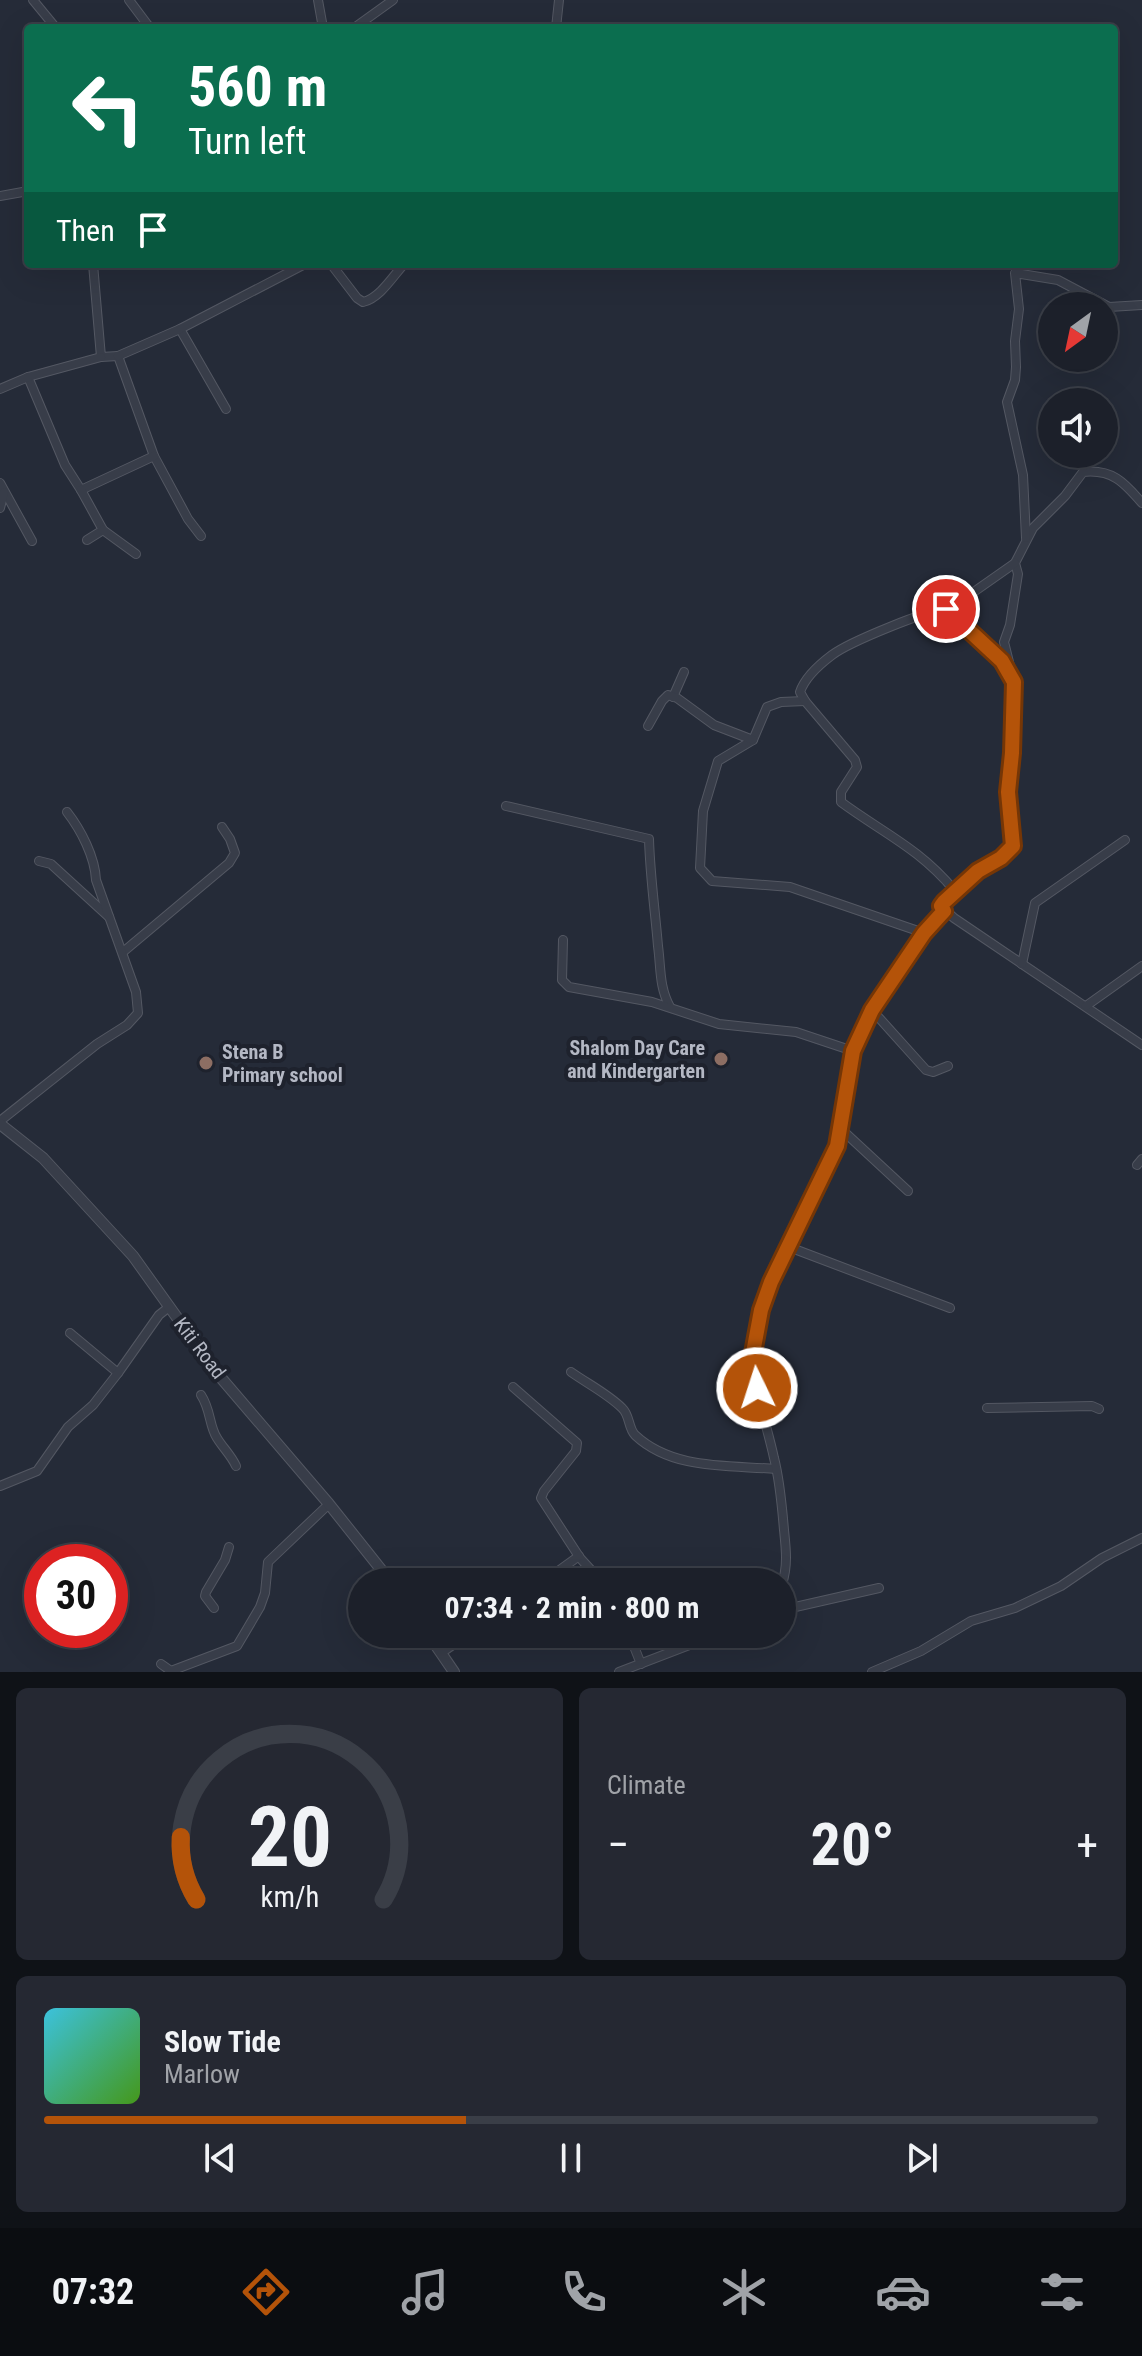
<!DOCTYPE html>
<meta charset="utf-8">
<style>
body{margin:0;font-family:"Roboto Condensed",sans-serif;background:#252832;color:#f1f3f6;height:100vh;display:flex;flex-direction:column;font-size:30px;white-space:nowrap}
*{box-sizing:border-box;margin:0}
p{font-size:26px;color:#a0a3a8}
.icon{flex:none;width:44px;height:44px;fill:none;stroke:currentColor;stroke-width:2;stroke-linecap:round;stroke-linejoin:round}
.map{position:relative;height:1672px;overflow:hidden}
.side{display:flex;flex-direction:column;gap:16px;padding:16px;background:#0f1217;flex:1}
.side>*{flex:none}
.top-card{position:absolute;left:24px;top:24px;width:1094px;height:244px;border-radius:8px;box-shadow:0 8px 32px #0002,0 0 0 2px #3a3e47;background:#0b6e4f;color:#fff;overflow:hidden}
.needle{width:52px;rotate:213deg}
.buttons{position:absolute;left:1038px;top:292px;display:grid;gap:16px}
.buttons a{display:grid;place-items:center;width:80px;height:80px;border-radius:50%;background:#1c202a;box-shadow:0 8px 32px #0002,0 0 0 2px #3a3e47;font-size:40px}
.speed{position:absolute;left:24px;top:1544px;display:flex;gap:16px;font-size:40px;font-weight:700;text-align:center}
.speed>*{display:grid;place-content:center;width:104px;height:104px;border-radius:50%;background:#1c202a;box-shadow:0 8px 32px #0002,0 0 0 2px #3a3e47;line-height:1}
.speed .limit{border:12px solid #d22;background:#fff;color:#111}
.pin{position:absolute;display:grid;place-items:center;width:68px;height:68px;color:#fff;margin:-34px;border:4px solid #fff;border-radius:50%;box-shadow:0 2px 8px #0007}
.me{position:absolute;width:88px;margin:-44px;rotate:356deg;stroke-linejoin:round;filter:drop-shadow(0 0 6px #0008)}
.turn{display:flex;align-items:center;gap:28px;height:168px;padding:0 32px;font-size:36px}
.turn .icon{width:104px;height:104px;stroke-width:2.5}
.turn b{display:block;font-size:56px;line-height:68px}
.then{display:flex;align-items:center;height:76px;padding:0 32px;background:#0003;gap:16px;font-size:30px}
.big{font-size:60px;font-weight:700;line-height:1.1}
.side .tile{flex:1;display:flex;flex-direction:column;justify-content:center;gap:12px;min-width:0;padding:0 28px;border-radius:12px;background:#252832}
.side .dial{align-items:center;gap:0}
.dial svg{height:208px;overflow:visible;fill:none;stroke:#3a3e47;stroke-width:7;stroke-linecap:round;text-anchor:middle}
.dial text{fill:#f1f3f6;stroke:none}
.song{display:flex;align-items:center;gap:24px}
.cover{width:96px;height:96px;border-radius:12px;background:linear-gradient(135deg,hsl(190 70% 55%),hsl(100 70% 35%))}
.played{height:8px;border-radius:4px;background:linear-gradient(90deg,#b45309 40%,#3a3e47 40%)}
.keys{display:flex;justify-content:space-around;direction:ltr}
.heat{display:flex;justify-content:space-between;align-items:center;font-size:44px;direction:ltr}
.side .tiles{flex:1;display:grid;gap:16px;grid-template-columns:1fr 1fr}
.tile:last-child{grid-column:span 2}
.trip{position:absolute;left:348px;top:1568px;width:448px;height:80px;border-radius:40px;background:#1c202a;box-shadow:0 8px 32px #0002,0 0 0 2px #3a3e47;font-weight:700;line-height:80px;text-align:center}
.tab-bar{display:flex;height:128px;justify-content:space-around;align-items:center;background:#0b0d11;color:#a0a3a8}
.tab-bar .icon{width:56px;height:56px}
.tab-bar .current{color:#b45309}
.tab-bar b{font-size:36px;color:#f1f3f6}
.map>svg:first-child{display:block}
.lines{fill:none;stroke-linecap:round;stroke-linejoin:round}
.minor-casing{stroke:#545863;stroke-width:10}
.tertiary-casing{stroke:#545863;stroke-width:12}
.minor{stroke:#383d49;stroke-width:8}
.tertiary{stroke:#383d49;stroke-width:10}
.route-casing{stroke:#753606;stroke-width:20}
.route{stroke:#b45309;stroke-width:14}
.education-dot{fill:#8d6e63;stroke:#1e222d;stroke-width:3}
.labels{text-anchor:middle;stroke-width:8;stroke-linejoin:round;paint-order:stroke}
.poi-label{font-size:20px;font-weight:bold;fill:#b4b8c4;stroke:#1e222d;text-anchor:end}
.street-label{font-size:20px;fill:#b4b8c4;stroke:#1e222d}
</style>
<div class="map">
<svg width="1142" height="1672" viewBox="0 0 1142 1672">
<rect width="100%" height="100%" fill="#252b38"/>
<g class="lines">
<defs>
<g id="minor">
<polyline points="33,0 56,28"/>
<polyline points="129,0 150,28"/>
<polyline points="318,0 323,28"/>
<polyline points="354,28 393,0"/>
<polyline points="556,28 559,0"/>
<polyline points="0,196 28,191"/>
<polyline points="93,264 101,357 118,356 154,456 188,519 201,536"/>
<path d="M331,264L357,298L363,302C380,298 393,276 404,264"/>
<polyline points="180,329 226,409"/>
<polyline points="118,356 180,329 305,264"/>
<polyline points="28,377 65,465 81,490 154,456"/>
<polyline points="0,389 28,377 101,357"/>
<polyline points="0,483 32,541"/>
<polyline points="81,490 103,530 87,540"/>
<path d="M1142,503C1124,482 1112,469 1083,472L1065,496L1033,528L1015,563L1018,574L1010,625L1004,642L1014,682L1012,753L1008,792L1013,846C1004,859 992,861 980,869C966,879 951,892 941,906L954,918L1142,1045"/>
<polyline points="0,508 4,492"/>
<polyline points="103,530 136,554"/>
<polyline points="1026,538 1023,475 1007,402 1015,380 1016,367 1015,341 1019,309 1015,273 1058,280 1109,307 1142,305"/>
<polyline points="948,610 1002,661 1008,671"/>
<polyline points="673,697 684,672"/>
<polyline points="805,701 781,702 767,707 753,740 718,761 703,811 700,868 712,881 790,887 924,933"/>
<polyline points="648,726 662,701 668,695 677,698 714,725 753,740"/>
<path d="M506,806L649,839C650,875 655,910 658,946C661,968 659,987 670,1007"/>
<polyline points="39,861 51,864 109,917"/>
<path d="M954,890C919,848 883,833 841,802V792L857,767L855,760L805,701L800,692C805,677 820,664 832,655C848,643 932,607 948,610L1015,563"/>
<polyline points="563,940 562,980 569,987 652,1002 719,1024 796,1032 853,1051"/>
<polyline points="123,952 229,863 235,853 230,839 222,827"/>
<polyline points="1022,964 1035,903 1125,840"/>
<polyline points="1086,1006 1142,966"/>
<polyline points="872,1010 926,1070 933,1072 948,1066"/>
<path d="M0,1121L97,1044L127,1025L138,1013L136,992L96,880C95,857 81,830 67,812"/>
<polyline points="840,1128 908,1191"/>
<polyline points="1137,1165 1142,1159"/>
<polyline points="789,1247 950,1308"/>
<polyline points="70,1333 118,1373"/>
<path d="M571,1372C588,1384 608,1394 622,1408C630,1415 628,1428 635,1435C672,1470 728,1465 776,1469"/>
<polyline points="513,1387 577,1443 576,1451 544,1491 541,1498 580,1558 602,1582"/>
<path d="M201,1395C211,1410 209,1426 217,1438C223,1448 231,1455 236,1466"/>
<polyline points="987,1408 1092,1406 1099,1409"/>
<polyline points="0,1486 37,1471 68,1427 93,1405 118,1373 159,1315 169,1307"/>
<polyline points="543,1582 579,1556"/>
<path d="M782,1584C788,1566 786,1549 784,1530C782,1506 780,1481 774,1458C767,1425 754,1391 753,1357C752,1291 810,1215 834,1155C846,1124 847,1086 853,1053C859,1022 919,933 944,911"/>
<polyline points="214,1608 205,1596 206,1592 225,1560 229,1547"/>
<polyline points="782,1610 879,1588"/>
<polyline points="629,1634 641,1664"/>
<polyline points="441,1653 469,1634"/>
<polyline points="161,1664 171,1671 237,1646 260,1607 265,1593 268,1562 329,1504"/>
<polyline points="619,1672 718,1634"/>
<polyline points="872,1672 921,1651 971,1621 1015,1608 1061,1586 1102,1558 1142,1538"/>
</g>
<g id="tertiary">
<polyline points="0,1124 43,1158 133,1256 216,1372 329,1504 391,1582"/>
<polyline points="428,1634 454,1672"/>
</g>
</defs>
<use href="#minor" class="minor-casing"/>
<use href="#tertiary" class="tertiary-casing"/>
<use href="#minor" class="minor"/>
<use href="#tertiary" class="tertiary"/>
</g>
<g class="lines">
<defs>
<polyline id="route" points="757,1388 753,1353 761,1310 771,1282 837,1146 853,1051 872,1010 924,933 944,911 941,906 944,902 978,871 1001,858 1013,846 1008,792 1012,753 1014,682 1002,661 946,609"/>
</defs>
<use href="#route" class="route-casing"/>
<use href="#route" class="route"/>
</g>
<g class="education-dot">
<circle cx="721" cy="1059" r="8"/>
<circle cx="206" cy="1063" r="8"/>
</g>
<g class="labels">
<g class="poi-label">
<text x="705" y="1055">Shalom Day Care<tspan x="705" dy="23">and Kindergarten</tspan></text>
<text x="222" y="1059" text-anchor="start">Stena B<tspan x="222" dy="23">Primary school</tspan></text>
</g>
<g class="street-label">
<text transform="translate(200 1348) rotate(53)" y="7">Kiti Road</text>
</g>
</g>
</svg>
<div class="buttons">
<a><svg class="needle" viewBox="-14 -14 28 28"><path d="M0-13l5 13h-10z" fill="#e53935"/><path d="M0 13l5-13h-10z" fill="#a0a3a8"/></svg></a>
<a><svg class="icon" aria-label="sound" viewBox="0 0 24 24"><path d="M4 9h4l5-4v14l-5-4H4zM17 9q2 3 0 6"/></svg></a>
</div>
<div class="speed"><div class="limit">30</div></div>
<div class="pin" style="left:946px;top:609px;background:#d93025"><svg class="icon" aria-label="arrive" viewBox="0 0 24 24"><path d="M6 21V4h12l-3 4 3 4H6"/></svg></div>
<svg class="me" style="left:757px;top:1388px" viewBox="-20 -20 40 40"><circle r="17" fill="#b45309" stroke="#fff" stroke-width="3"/><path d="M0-11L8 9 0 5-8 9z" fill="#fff"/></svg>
<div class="trip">07:34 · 2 min · 800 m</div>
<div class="top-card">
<div class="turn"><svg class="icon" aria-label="left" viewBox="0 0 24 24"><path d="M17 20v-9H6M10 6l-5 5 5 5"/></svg><div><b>560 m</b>Turn left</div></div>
<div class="then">Then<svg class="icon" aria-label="arrive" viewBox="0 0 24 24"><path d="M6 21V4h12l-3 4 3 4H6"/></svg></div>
</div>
</div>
<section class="side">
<div class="tiles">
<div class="tile dial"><svg viewBox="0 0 100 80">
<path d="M14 69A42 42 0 1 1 86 69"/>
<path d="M14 69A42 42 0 0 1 8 45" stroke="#b45309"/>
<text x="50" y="56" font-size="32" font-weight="700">20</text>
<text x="50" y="72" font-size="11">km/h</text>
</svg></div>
<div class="tile"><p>Climate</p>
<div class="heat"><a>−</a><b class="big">20°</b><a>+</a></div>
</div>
<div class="tile">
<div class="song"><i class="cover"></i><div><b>Slow Tide</b><p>Marlow</p></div></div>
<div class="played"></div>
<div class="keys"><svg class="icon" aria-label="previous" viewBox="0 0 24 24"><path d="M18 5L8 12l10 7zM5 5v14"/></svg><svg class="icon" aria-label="pause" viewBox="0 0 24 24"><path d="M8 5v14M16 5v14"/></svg><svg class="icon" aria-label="next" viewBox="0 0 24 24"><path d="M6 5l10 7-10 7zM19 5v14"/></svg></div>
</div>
</div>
</section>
<nav class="tab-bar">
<b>07:32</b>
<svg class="icon current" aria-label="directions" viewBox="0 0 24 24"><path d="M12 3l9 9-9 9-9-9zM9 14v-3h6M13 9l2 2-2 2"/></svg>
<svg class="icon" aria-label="music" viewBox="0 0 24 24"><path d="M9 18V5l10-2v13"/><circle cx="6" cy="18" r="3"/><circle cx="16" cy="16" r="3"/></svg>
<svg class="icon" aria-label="phone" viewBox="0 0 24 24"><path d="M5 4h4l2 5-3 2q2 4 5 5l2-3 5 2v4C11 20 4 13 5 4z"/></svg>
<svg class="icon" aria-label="climate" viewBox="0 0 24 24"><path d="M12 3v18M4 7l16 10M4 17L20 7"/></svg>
<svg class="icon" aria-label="car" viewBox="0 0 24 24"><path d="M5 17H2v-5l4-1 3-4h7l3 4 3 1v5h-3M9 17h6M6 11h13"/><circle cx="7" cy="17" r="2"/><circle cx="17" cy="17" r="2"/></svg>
<svg class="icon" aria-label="filters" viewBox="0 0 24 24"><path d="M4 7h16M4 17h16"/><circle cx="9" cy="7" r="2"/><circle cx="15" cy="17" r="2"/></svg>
</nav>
